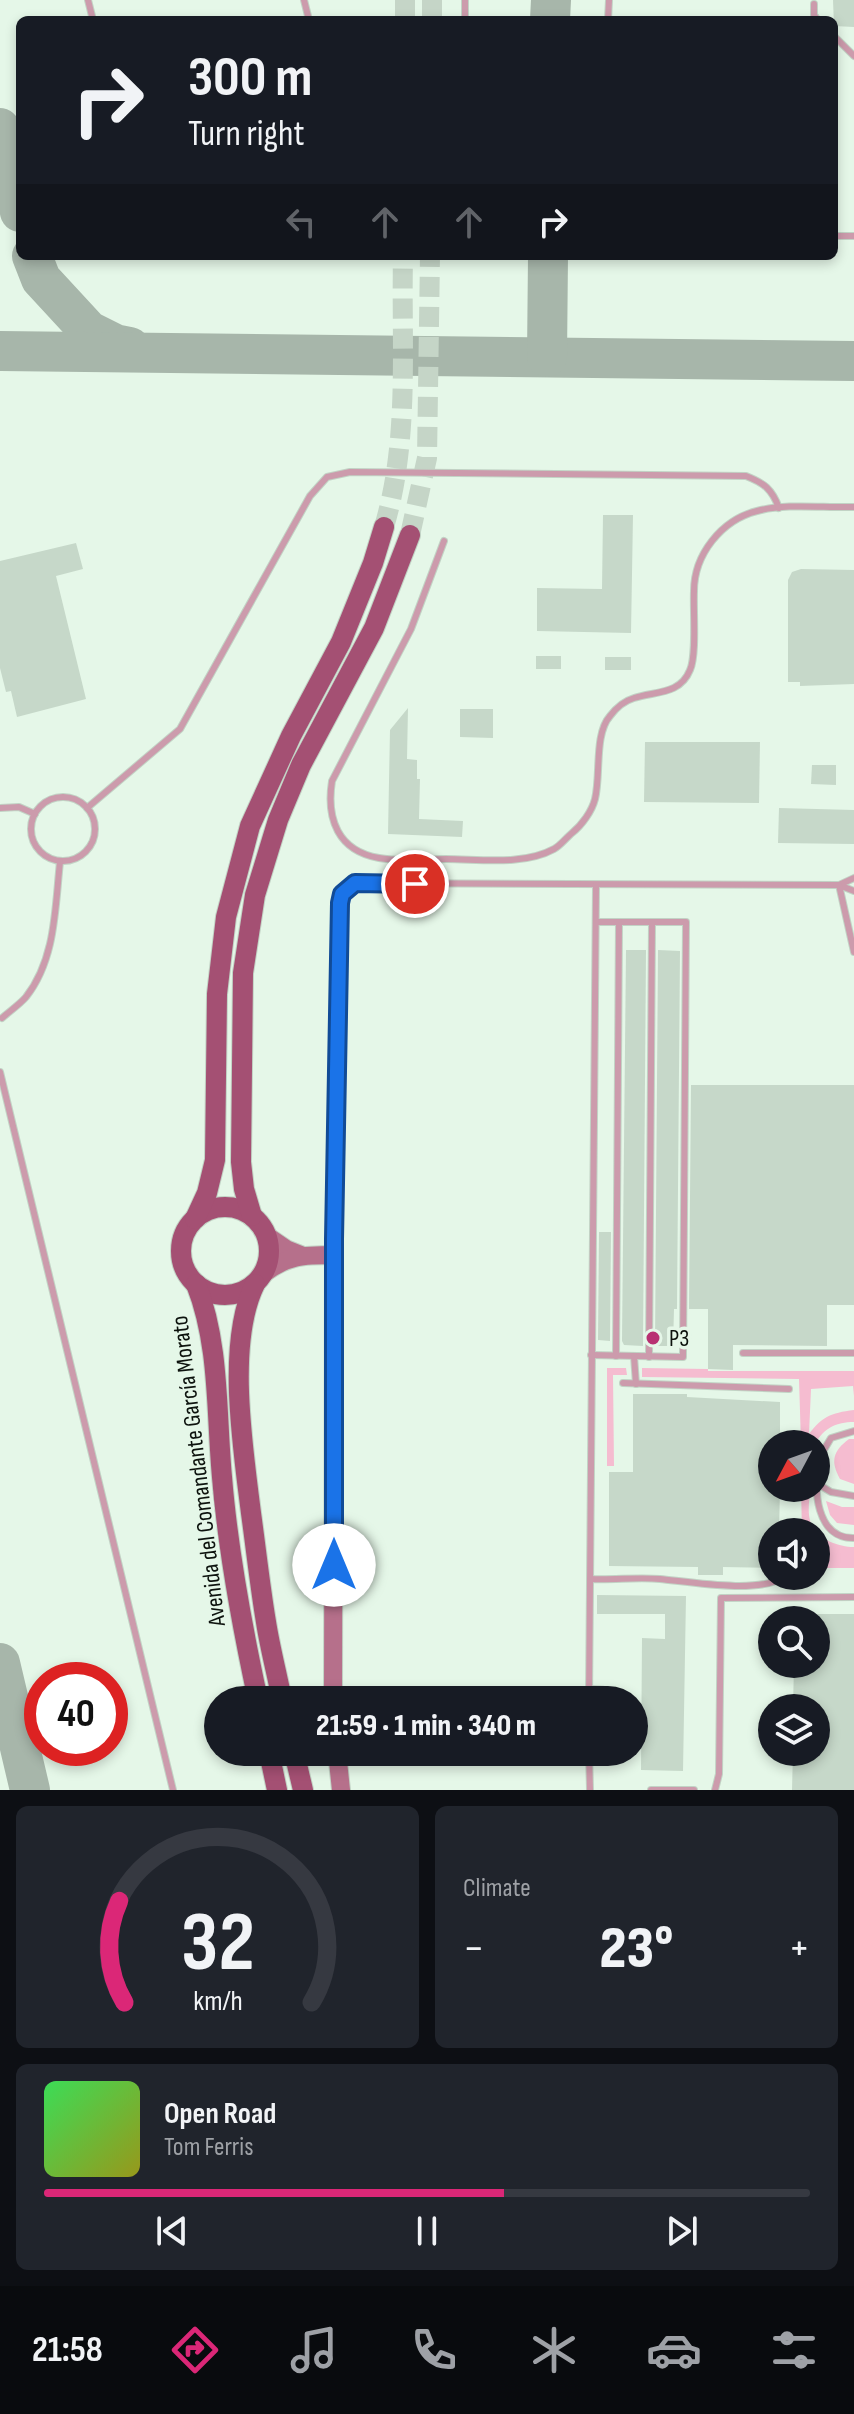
<!DOCTYPE html>
<meta charset="utf-8">
<style>
body{margin:0;font-family:"Sofia Sans Condensed",sans-serif;background:#20242c;color:#f1f3f6;height:100vh;display:flex;flex-direction:column;font-size:30px;white-space:nowrap}
*{box-sizing:border-box;margin:0}
p{font-size:26px;color:#9ea1a6}
.icon{flex:none;width:44px;height:44px;fill:none;stroke:currentColor;stroke-width:2;stroke-linecap:round;stroke-linejoin:round}
.map{position:relative;height:1790px;overflow:hidden}
.details{display:flex;flex-direction:column;gap:16px;padding:16px;background:#0d0f14;flex:1}
.details>*{flex:none}
.banner{position:absolute;left:16px;top:16px;width:822px;height:244px;border-radius:12px;box-shadow:0 4px 12px #0003;background:#171b24;color:#f1f3f6;overflow:hidden}
.needle{width:52px;rotate:229deg}
.fabs{position:absolute;left:758px;top:1430px;display:grid;gap:16px}
.fabs a{display:grid;place-items:center;width:72px;height:72px;border-radius:50%;background:#171b24;box-shadow:0 4px 12px #0003;font-size:40px}
.speed{position:absolute;left:24px;top:1662px;display:flex;gap:16px;font-size:40px;font-weight:700;text-align:center}
.speed>*{display:grid;place-content:center;width:104px;height:104px;border-radius:50%;background:#171b24;box-shadow:0 4px 12px #0003;line-height:1}
.speed .limit{border:12px solid #d22;background:#fff;color:#111}
.pin{position:absolute;display:grid;place-items:center;width:68px;height:68px;color:#fff;margin:-34px;border:4px solid #fff;border-radius:50%;box-shadow:0 2px 8px #0007}
.me{position:absolute;width:88px;margin:-44px;rotate:0deg;stroke-linejoin:round;filter:drop-shadow(0 0 6px #0008)}
.turn{display:flex;align-items:center;gap:28px;height:168px;padding:0 40px;font-size:36px}
.turn .icon{width:104px;height:104px;stroke-width:2.5}
.turn b{display:block;font-size:56px;line-height:68px}
.lanes{display:flex;align-items:center;height:76px;padding:0 40px;background:#0003;justify-content:center;gap:40px;direction:ltr}
.lanes .off{opacity:.35}
.big{font-size:60px;font-weight:800;line-height:1.1}
.details .widget{flex:1;display:flex;flex-direction:column;justify-content:center;gap:12px;min-width:0;padding:0 28px;border-radius:12px;background:#20242c}
.details .dial{align-items:center;gap:0}
.dial svg{height:208px;overflow:visible;fill:none;stroke:#363941;stroke-width:7;stroke-linecap:round;text-anchor:middle}
.dial text{fill:#f1f3f6;stroke:none}
.song{display:flex;align-items:center;gap:24px}
.cover{width:96px;height:96px;border-radius:12px;background:linear-gradient(135deg,hsl(130 70% 55%),hsl(60 70% 35%))}
.played{height:8px;border-radius:4px;background:linear-gradient(90deg,#db2777 60%,#363941 60%)}
.keys{display:flex;justify-content:space-around;direction:ltr}
.heat{display:flex;justify-content:space-between;align-items:center;font-size:44px;direction:ltr}
.details .tiles{flex:1;display:grid;gap:16px;grid-template-columns:1fr 1fr}
.widget:last-child{grid-column:span 2}
.trip{position:absolute;left:204px;top:1686px;width:444px;height:80px;border-radius:40px;background:#171b24;box-shadow:0 4px 12px #0003;font-weight:800;line-height:80px;text-align:center}
.menu{display:flex;height:128px;justify-content:space-around;align-items:center;background:#090b0e;color:#9ea1a6}
.menu .icon{width:56px;height:56px}
.menu .selected{color:#db2777}
.menu b{font-size:36px;color:#f1f3f6}
.map>svg:first-child{display:block}
.green{fill:#f5bcd0}
.lines{fill:none;stroke-linecap:round;stroke-linejoin:round}
.taxiway{stroke:#a7b6aa;stroke-width:40}
.building{fill:#c6d8c9}
.primary-tunnel{stroke:#c5d5c7;stroke-width:20;stroke-dasharray:20 10;stroke-linecap:butt}
.lane-casing{stroke:#c2d3c5;stroke-width:8}
.secondary-casing{stroke:#c2d3c5;stroke-width:20}
.primary-casing{stroke:#c2d3c5;stroke-width:22}
.lane{stroke:#cc9bac;stroke-width:6}
.secondary{stroke:#b6708b;stroke-width:18}
.primary{stroke:#a45073;stroke-width:20}
.route-casing{stroke:#114b97;stroke-width:20}
.route{stroke:#1a73e8;stroke-width:14}
.poi-dot{fill:#b83172;stroke:#e5f7e8;stroke-width:3}
.labels{text-anchor:middle;stroke-width:7;stroke-linejoin:round;paint-order:stroke}
.poi-label{font-size:24px;fill:#0d130e;stroke:#e5f7e8;text-anchor:start}
.street-label{font-size:24px;fill:#0d130e;stroke:#e5f7e8}
</style>
<div class="map">
<svg width="854" height="1790" viewBox="0 0 854 1790">
<rect width="100%" height="100%" fill="#e5f7e8"/>
<g class="green">
<polygon points="607,1368 626,1368 627,1375 613,1375 614,1466 607,1466"/>
<path d="M642,1368L708,1369V1371H854V1396L853,1386L811,1389L809,1434C822,1417 830,1413 854,1410V1422C836,1422 824,1428 815,1444H801L799,1379L642,1377Z"/>
<path d="M849,1439H854V1484L840,1479C830,1461 833,1451 849,1439Z"/>
<path d="M801,1488H810C810,1497 808,1506 809,1515C811,1537 836,1547 854,1547V1568H816V1532H802Z"/>
<polygon points="826,1501 842,1507 854,1507 854,1525 837,1523 830,1515"/>
</g>
<g class="lines">
<g class="taxiway">
<polyline points="550,20 551,0"/>
<polyline points="0,128 20,212"/>
<polyline points="32,256 41,279 89,331 115,344 130,347"/>
<polyline points="0,351 854,361"/>
<polyline points="547,357 548,256"/>
<polyline points="0,1663 30,1790"/>
</g>
</g>
<g class="building">
<polygon points="833,0 854,0 854,27 834,26"/>
<polygon points="603,515 633,515 631,633 537,631 537,588 602,589"/>
<polygon points="76,543 83,569 56,576 86,699 17,717 11,691 6,692 0,668 0,561"/>
<polygon points="801,569 854,570 854,684 800,686 800,682 788,682 788,580 792,572"/>
<rect x="536" y="656" width="25" height="13"/>
<rect x="605" y="657" width="26" height="13"/>
<polygon points="408,708 407,759 417,760 417,779 420,779 419,819 463,821 462,837 388,834 390,730"/>
<polygon points="460,709 493,709 493,738 460,737"/>
<polygon points="645,742 760,742 759,803 644,802"/>
<polygon points="812,765 836,765 836,785 811,784"/>
<polygon points="779,808 854,810 854,844 778,843"/>
<polygon points="626,950 646,950 643,1346 624,1345 622,1341"/>
<polygon points="658,950 680,951 677,1309 674,1309 673,1346 655,1346"/>
<polygon points="691,1085 854,1085 854,1305 827,1305 827,1346 733,1345 733,1370 708,1369 708,1309 689,1309"/>
<polygon points="599,1232 611,1232 610,1341 598,1340"/>
<polygon points="633,1394 687,1394 687,1397 780,1402 780,1444 772,1444 772,1488 780,1488 779,1532 772,1532 772,1568 723,1567 723,1575 698,1575 698,1567 609,1566 609,1472 633,1472"/>
<polygon points="597,1595 686,1596 683,1771 641,1770 642,1638 665,1639 665,1614 597,1614"/>
<polygon points="816,1614 854,1614 854,1790 792,1790 793,1752 816,1752 816,1708 793,1708 794,1664 816,1664"/>
</g>
<g class="lines">
<g class="primary-tunnel">
<polyline points="405,20 405,0"/>
<polyline points="432,20 432,0"/>
<path d="M384,527C410,440 401,346 403,256"/>
<polyline points="410,535 427,458 430,256"/>
</g>
<defs>
<g id="lane">
<polyline points="88,0 93,20"/>
<polyline points="304,0 309,20"/>
<polyline points="814,4 814,15 818,20"/>
<polyline points="465,20 465,0"/>
<polyline points="608,20 609,0"/>
<polyline points="834,36 854,56"/>
<polyline points="834,236 854,236"/>
<path d="M444,541L411,629L332,781C326,819 338,851 379,858C400,862 424,859 446,859C479,859 523,866 554,849C560,846 566,838 572,833C582,825 592,811 595,799C601,775 594,734 610,716C616,708 624,701 634,698C655,691 680,695 690,670C697,655 693,609 694,591C694,555 721,520 757,511C787,503 823,508 854,507"/>
<circle cx="63" cy="829" r="32"/>
<polyline points="0,808 19,807 35,814"/>
<path d="M87,808L180,729L310,496L327,477L350,472L746,476C764,483 772,489 779,508"/>
<polyline points="854,878 839,885 854,891"/>
<path d="M2,1018C10,1011 20,1004 26,997C56,959 55,907 60,862"/>
<polyline points="0,1072 173,1790"/>
<path d="M334,1252L340,903C342,893 345,888 355,883L839,885L854,952"/>
<polyline points="743,1353 854,1353"/>
<polyline points="591,1355 683,1357 686,922 596,922"/>
<polyline points="616,1356 619,922"/>
<polyline points="634,1356 636,1384"/>
<polyline points="649,1357 652,922"/>
<polyline points="623,1383 789,1389"/>
<path d="M854,1431L831,1438C827,1445 821,1453 819,1461C813,1489 816,1539 854,1538"/>
<polyline points="818,1484 831,1492 854,1496"/>
<path d="M591,1579C614,1580 638,1577 660,1579C690,1582 760,1594 784,1577"/>
<path d="M589,1689C602,1689 611,1689 619,1700"/>
<polyline points="589,1700 596,885"/>
<polyline points="589,1752 590,1790"/>
<polyline points="651,1790 694,1790"/>
<polyline points="715,1790 719,1774 721,1598 854,1597"/>
</g>
<g id="secondary">
<polyline points="267,1236 286,1249 301,1255"/>
<path d="M263,1274C288,1255 303,1255 334,1255L333,1700"/>
<polyline points="337,1752 341,1790"/>
</g>
<g id="primary">
<circle cx="225" cy="1251" r="44"/>
<polyline points="252,1216 244,1189 241,1162 243,973 255,895 278,820 301,765 374,628 410,535"/>
<polyline points="195,1219 207,1193 215,1160 217,994 226,917 250,826 291,736 341,642 373,563 384,527"/>
<path d="M196,1284C220,1345 216,1412 222,1477C228,1552 242,1626 258,1700"/>
<path d="M255,1284C226,1343 243,1448 251,1513C256,1549 260,1586 266,1622C270,1648 277,1674 282,1700"/>
<polyline points="269,1752 277,1790"/>
<polyline points="294,1752 303,1790"/>
</g>
</defs>
<use href="#lane" class="lane-casing"/>
<use href="#secondary" class="secondary-casing"/>
<use href="#primary" class="primary-casing"/>
<use href="#lane" class="lane"/>
<use href="#secondary" class="secondary"/>
<use href="#primary" class="primary"/>
</g>
<g class="lines">
<defs>
<polyline id="route" points="334,1565 334,1239 340,903 342,894 355,883 415,884"/>
</defs>
<use href="#route" class="route-casing"/>
<use href="#route" class="route"/>
</g>
<circle class="poi-dot" cx="653" cy="1338" r="8"/>
<g class="labels">
<g class="poi-label">
<text x="669" y="1346">P3</text>
</g>
<g class="street-label">
<text transform="translate(198 1471) rotate(-97)" y="8">Avenida del Comandante García Morato</text>
</g>
</g>
</svg>
<div class="fabs">
<a><svg class="needle" viewBox="-14 -14 28 28"><path d="M0-13l5 13h-10z" fill="#e53935"/><path d="M0 13l5-13h-10z" fill="#9ea1a6"/></svg></a>
<a><svg class="icon" aria-label="sound" viewBox="0 0 24 24"><path d="M4 9h4l5-4v14l-5-4H4zM17 9q2 3 0 6"/></svg></a>
<a><svg class="icon" aria-label="search" viewBox="0 0 24 24"><circle cx="10" cy="10" r="6"/><path d="M15 15l6 6"/></svg></a>
<a><svg class="icon" aria-label="layers" viewBox="0 0 24 24"><path d="M12 4l9 5-9 5-9-5zM3 14l9 5 9-5"/></svg></a>
</div>
<div class="speed"><div class="limit">40</div></div>
<div class="pin" style="left:415px;top:884px;background:#d93025"><svg class="icon" aria-label="arrive" viewBox="0 0 24 24"><path d="M6 21V4h12l-3 4 3 4H6"/></svg></div>
<svg class="me" style="left:334px;top:1565px" viewBox="-20 -20 40 40"><circle r="19" fill="#fff"/><path d="M0-13L10 11 0 6-10 11z" fill="#1a73e8"/></svg>
<div class="trip">21:59 · 1 min · 340 m</div>
<div class="banner">
<div class="turn"><svg class="icon" aria-label="right" viewBox="0 0 24 24"><path d="M7 20v-9h11M14 6l5 5-5 5"/></svg><div><b>300 m</b>Turn right</div></div>
<div class="lanes"><svg class="icon off" aria-label="left" viewBox="0 0 24 24"><path d="M17 20v-9H6M10 6l-5 5 5 5"/></svg><svg class="icon off" aria-label="ahead" viewBox="0 0 24 24"><path d="M12 20V5M6 11l6-6 6 6"/></svg><svg class="icon off" aria-label="ahead" viewBox="0 0 24 24"><path d="M12 20V5M6 11l6-6 6 6"/></svg><svg class="icon" aria-label="right" viewBox="0 0 24 24"><path d="M7 20v-9h11M14 6l5 5-5 5"/></svg></div>
</div>
</div>
<section class="details">
<div class="tiles">
<div class="widget dial"><svg viewBox="0 0 100 80">
<path d="M14 69A42 42 0 1 1 86 69"/>
<path d="M14 69A42 42 0 0 1 12 30" stroke="#db2777"/>
<text x="50" y="56" font-size="32" font-weight="700">32</text>
<text x="50" y="72" font-size="11">km/h</text>
</svg></div>
<div class="widget"><p>Climate</p>
<div class="heat"><a>−</a><b class="big">23°</b><a>+</a></div>
</div>
<div class="widget">
<div class="song"><i class="cover"></i><div><b>Open Road</b><p>Tom Ferris</p></div></div>
<div class="played"></div>
<div class="keys"><svg class="icon" aria-label="previous" viewBox="0 0 24 24"><path d="M18 5L8 12l10 7zM5 5v14"/></svg><svg class="icon" aria-label="pause" viewBox="0 0 24 24"><path d="M8 5v14M16 5v14"/></svg><svg class="icon" aria-label="next" viewBox="0 0 24 24"><path d="M6 5l10 7-10 7zM19 5v14"/></svg></div>
</div>
</div>
</section>
<nav class="menu">
<b>21:58</b>
<svg class="icon selected" aria-label="directions" viewBox="0 0 24 24"><path d="M12 3l9 9-9 9-9-9zM9 14v-3h6M13 9l2 2-2 2"/></svg>
<svg class="icon" aria-label="music" viewBox="0 0 24 24"><path d="M9 18V5l10-2v13"/><circle cx="6" cy="18" r="3"/><circle cx="16" cy="16" r="3"/></svg>
<svg class="icon" aria-label="phone" viewBox="0 0 24 24"><path d="M5 4h4l2 5-3 2q2 4 5 5l2-3 5 2v4C11 20 4 13 5 4z"/></svg>
<svg class="icon" aria-label="climate" viewBox="0 0 24 24"><path d="M12 3v18M4 7l16 10M4 17L20 7"/></svg>
<svg class="icon" aria-label="car" viewBox="0 0 24 24"><path d="M5 17H2v-5l4-1 3-4h7l3 4 3 1v5h-3M9 17h6M6 11h13"/><circle cx="7" cy="17" r="2"/><circle cx="17" cy="17" r="2"/></svg>
<svg class="icon" aria-label="filters" viewBox="0 0 24 24"><path d="M4 7h16M4 17h16"/><circle cx="9" cy="7" r="2"/><circle cx="15" cy="17" r="2"/></svg>
</nav>
